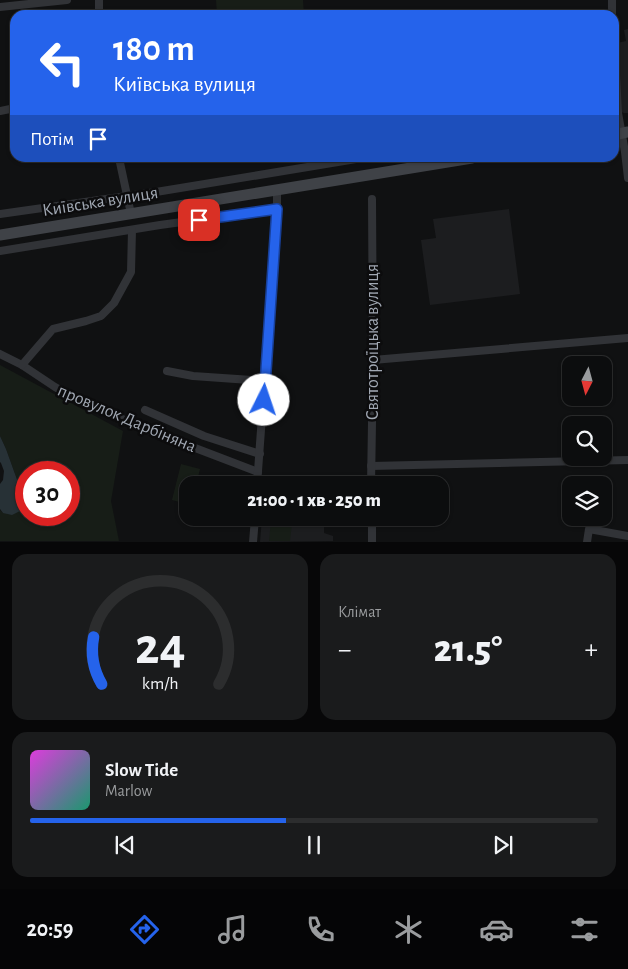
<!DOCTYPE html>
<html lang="uk">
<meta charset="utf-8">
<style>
body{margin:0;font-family:"Alegreya Sans",sans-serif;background:#1a1b1c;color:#f1f3f6;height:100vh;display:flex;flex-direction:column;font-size:19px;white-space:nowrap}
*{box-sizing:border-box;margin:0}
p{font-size:16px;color:#9a9c9e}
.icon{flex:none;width:28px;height:28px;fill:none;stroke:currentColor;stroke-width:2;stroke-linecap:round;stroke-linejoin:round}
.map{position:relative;height:542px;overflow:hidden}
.panel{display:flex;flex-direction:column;gap:12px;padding:12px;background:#070708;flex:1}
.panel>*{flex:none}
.banner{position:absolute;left:10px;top:10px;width:609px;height:152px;border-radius:15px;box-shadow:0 1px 4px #0004,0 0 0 1px #2c2d2e;background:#2563eb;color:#fff;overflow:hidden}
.needle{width:32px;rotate:186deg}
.controls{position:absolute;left:562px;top:356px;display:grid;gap:10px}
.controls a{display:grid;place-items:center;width:50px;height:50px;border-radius:10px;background:#0c0d0e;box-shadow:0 1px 4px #0004,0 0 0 1px #2c2d2e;font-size:25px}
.speed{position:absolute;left:15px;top:461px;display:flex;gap:10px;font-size:25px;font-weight:700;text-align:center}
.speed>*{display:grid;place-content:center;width:65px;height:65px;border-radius:50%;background:#0c0d0e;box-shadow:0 1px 4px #0004,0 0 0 1px #2c2d2e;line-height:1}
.speed .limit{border:8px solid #d22;background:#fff;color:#111}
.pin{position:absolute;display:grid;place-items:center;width:42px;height:42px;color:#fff;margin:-21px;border-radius:10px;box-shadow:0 2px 8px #0006}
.me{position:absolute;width:55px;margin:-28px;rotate:4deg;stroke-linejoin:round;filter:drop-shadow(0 0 4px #0008)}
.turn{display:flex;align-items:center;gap:18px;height:105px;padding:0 20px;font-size:22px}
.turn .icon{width:65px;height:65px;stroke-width:2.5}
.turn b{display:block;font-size:35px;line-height:42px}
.then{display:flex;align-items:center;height:48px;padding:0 20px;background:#0003;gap:10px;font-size:19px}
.big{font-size:38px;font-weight:800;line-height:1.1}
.panel .widget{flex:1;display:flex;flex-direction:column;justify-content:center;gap:8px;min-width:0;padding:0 18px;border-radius:15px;background:#1a1b1c}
.panel .dial{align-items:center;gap:0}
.dial svg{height:130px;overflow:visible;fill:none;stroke:#2c2d2e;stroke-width:7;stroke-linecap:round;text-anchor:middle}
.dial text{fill:#f1f3f6;stroke:none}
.song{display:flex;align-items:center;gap:15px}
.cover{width:60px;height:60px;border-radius:8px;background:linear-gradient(135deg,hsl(300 70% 55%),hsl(160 70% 35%))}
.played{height:5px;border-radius:2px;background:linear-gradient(90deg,#2563eb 45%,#2c2d2e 45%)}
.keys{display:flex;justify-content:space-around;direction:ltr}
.heat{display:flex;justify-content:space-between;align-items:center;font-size:28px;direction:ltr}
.panel .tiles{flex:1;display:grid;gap:12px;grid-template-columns:1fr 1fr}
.widget:last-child{grid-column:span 2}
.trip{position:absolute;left:179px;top:476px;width:270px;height:50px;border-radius:15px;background:#0c0d0e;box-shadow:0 1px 4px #0004,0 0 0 1px #2c2d2e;font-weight:800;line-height:50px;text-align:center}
.tab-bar{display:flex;height:80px;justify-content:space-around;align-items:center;background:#050506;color:#9a9c9e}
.tab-bar .icon{width:35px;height:35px}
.tab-bar .active{color:#2563eb}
.tab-bar b{font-size:22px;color:#f1f3f6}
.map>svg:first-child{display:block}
.built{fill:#1c1d1f}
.green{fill:#171d17;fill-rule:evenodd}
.water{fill:#273136}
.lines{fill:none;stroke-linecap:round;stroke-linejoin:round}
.street{stroke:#313337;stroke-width:8}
.secondary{stroke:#3f4247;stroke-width:11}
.route-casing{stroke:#184099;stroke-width:12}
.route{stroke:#2563eb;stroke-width:9}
.labels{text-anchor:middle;stroke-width:5;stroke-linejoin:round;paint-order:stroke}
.street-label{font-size:18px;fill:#a1a8b3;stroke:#0c0c0d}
</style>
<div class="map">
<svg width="628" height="542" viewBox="0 0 628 542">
<rect width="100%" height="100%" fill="#101112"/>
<g class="built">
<polygon points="628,29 628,113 624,113 621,112 617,43 626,41 624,30"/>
<polygon points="509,209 520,294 430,305 421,240 436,238 433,219"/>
<polygon points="262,518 324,518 324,533 333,536 333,541 260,542"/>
</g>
<g class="green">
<polygon points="216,0 303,0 304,15 217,15"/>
<path d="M0,365L123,431L111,501L119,541H0V510L3,513L24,499L6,449L0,436ZM26,472H69V515H26Z"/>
<polygon points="181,464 200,469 196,485 188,485 187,504 172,500"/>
<polygon points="271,521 292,523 290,541 269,541"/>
</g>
<polygon class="water" points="0,436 6,449 24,499 22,510 12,515 3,513 0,509 0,484 3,480 4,471 1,463 0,462"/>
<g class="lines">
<g class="street">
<polyline points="99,0 99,15"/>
<polyline points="612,0 612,15"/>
<polyline points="0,7 67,0"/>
<polyline points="614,37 618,113 625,152 628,178"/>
<polyline points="0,111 15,108"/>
<polyline points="119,158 131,214"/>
<polyline points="0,214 127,196 156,192 362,158"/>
<polyline points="0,251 160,225 277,209"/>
<polyline points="0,354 22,365 55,387 82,402 148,430 258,472"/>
<polyline points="373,360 628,338"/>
<polyline points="22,365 53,329 86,321 101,316 114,303 131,272 132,230"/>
<polyline points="167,371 193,376 265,381"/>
<polyline points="145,410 204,436 260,454"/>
<polyline points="371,466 628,460"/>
<polyline points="257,485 277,209 277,190"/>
<polyline points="371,485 373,360 372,199"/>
<polyline points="372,518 372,542"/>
<polyline points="253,542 255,518"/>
<polyline points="587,542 589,529 628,536"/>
</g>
<g class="secondary">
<polyline points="614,135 628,132"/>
<polyline points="0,235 472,158"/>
</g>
</g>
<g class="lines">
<defs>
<polyline id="route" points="199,220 277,209 264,400"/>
</defs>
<use href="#route" class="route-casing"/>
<use href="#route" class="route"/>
</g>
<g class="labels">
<g class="street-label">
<text transform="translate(100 201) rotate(-9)" y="6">Київська вулиця</text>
<text transform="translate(372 342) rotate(-90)" y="6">Святотроїцька вулиця</text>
<text transform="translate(127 418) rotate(23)" y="6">провулок Дарбіняна</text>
</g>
</g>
</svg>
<div class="controls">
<a><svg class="needle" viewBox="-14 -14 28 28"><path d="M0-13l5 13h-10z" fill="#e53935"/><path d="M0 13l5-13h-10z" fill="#9a9c9e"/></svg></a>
<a><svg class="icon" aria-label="search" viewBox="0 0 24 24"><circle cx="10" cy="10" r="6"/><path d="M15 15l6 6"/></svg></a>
<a><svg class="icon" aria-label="layers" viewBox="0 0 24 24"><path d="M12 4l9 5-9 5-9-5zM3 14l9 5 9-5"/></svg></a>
</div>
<div class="speed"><div class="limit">30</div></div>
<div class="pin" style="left:199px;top:220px;background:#d93025"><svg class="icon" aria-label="arrive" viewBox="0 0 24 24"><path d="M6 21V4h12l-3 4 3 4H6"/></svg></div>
<svg class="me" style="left:264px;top:400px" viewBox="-20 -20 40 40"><circle r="19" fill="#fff"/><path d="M0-13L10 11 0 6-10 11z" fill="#2563eb"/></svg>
<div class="trip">21:00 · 1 хв · 250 m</div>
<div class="banner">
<div class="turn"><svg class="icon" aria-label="left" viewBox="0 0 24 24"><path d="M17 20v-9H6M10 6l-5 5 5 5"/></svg><div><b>180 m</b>Київська вулиця</div></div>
<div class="then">Потім<svg class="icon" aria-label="arrive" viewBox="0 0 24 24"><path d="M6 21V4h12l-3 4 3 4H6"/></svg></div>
</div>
</div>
<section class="panel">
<div class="tiles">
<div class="widget dial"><svg viewBox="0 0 100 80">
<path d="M14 69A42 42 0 1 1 86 69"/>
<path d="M14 69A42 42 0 0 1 9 40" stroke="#2563eb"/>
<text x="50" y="56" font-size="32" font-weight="700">24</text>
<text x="50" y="72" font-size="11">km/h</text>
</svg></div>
<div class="widget"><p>Клімат</p>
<div class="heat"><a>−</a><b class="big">21.5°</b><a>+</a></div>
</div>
<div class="widget">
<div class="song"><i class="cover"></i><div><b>Slow Tide</b><p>Marlow</p></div></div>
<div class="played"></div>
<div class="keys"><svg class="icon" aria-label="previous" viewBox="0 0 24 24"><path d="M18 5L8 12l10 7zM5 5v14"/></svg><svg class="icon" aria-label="pause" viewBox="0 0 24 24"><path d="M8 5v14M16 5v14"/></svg><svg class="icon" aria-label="next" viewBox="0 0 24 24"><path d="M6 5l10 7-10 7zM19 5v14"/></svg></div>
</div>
</div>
</section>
<nav class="tab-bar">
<b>20:59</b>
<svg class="icon active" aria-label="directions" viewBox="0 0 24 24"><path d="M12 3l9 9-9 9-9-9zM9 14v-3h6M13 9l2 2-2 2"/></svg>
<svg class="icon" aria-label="music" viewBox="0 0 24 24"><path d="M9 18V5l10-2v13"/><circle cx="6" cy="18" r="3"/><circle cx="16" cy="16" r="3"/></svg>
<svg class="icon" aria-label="phone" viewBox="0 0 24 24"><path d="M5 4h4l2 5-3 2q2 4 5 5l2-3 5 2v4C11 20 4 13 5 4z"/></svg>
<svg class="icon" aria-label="climate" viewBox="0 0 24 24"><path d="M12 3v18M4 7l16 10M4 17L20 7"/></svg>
<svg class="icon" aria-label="car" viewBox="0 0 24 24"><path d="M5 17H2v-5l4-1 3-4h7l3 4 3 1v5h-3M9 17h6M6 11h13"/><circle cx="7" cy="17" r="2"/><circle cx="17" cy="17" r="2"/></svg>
<svg class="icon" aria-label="filters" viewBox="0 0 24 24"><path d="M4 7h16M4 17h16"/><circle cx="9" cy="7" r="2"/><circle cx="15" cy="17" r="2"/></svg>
</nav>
